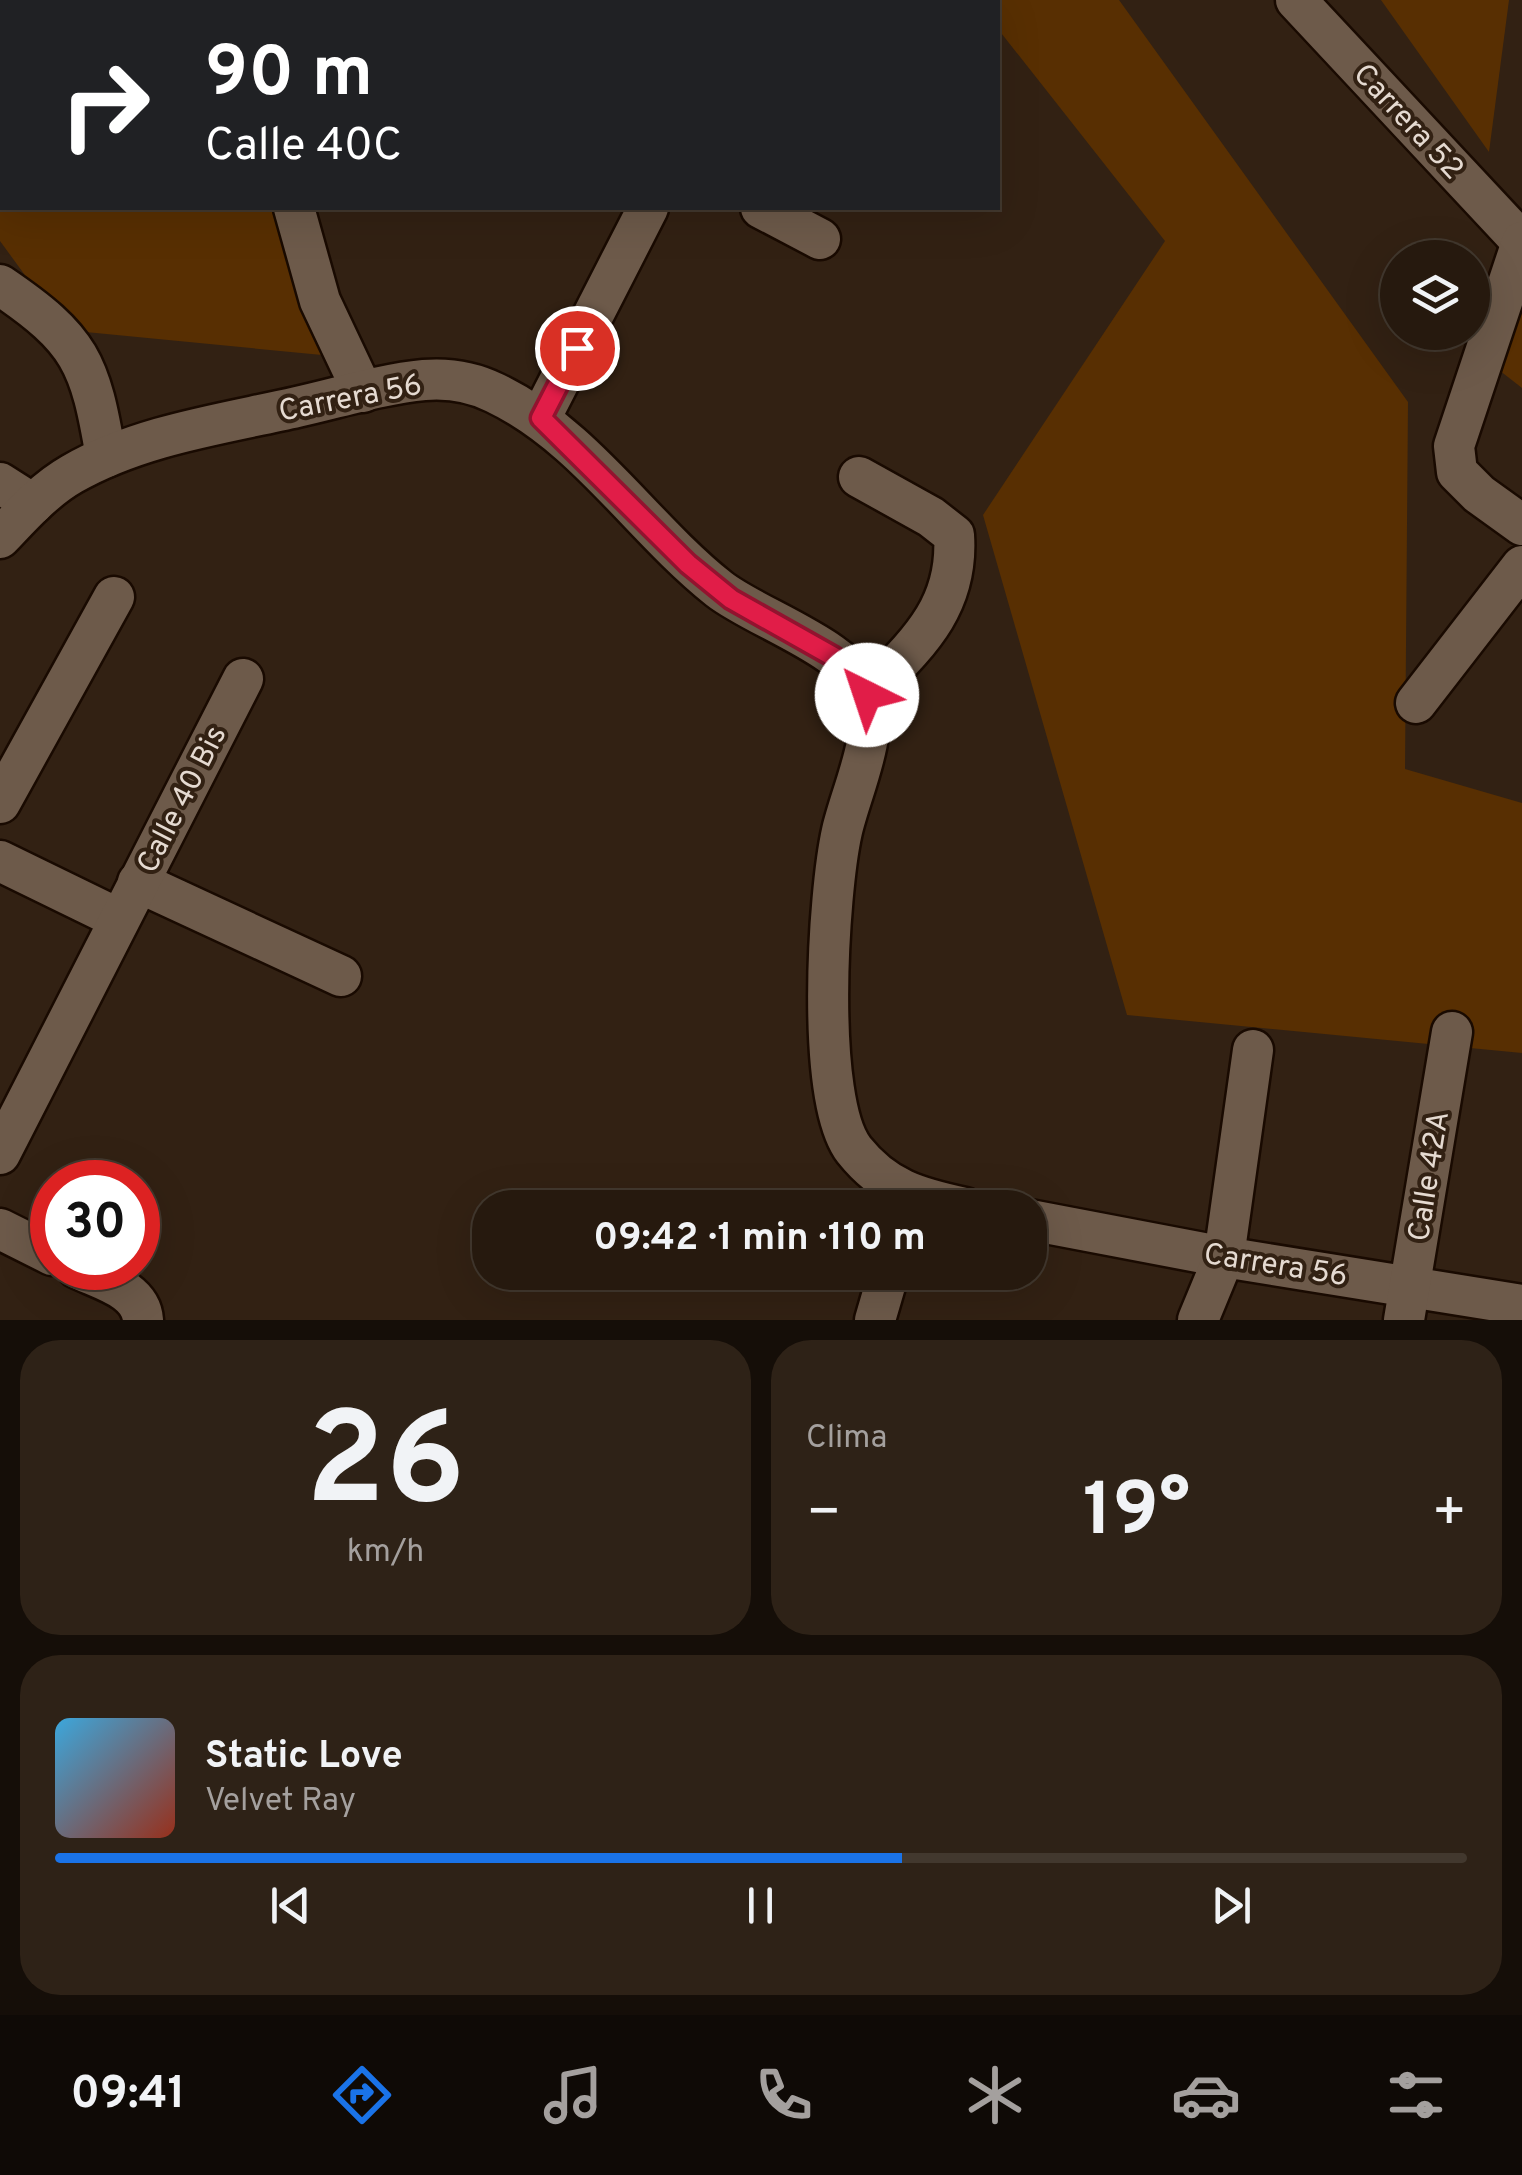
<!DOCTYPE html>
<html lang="es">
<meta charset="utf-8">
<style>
body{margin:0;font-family:Overpass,sans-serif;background:#2e2217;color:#f1f3f6;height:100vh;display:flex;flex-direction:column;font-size:38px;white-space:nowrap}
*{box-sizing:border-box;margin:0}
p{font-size:32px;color:#a4a09e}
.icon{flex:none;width:55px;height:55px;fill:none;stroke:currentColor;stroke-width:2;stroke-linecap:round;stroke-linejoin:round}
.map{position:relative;height:1320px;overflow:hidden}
.drawer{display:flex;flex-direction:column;gap:20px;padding:20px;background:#150e08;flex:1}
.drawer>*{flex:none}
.guide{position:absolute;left:0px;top:0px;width:1000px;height:210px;box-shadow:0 10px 40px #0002,0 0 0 2px #42382e;background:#202124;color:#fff;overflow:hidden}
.buttons{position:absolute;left:1380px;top:240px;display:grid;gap:20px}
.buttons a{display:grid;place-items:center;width:110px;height:110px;border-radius:50%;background:#26190e;box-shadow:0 10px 40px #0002,0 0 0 2px #42382e;font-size:50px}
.speed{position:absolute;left:30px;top:1160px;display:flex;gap:20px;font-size:50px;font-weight:700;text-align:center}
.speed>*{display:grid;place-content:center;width:130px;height:130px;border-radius:50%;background:#26190e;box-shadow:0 10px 40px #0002,0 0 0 2px #42382e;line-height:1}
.speed .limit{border:15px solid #d22;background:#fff;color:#111}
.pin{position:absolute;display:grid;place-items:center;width:85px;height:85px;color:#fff;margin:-42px;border:5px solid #fff;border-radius:50%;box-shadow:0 2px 10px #0007}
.me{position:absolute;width:110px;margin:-55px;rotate:319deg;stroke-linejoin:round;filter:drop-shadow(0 0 8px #0008)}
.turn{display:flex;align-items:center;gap:35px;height:210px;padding:0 40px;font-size:45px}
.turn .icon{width:130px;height:130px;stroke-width:2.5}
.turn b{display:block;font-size:70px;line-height:85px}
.big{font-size:75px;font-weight:700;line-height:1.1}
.drawer .tile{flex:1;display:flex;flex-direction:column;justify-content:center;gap:15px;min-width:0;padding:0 35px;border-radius:40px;background:#2e2217}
.drawer .dial{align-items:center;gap:0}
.dial b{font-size:130px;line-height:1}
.song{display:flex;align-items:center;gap:30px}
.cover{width:120px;height:120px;border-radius:15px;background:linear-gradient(135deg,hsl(200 70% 55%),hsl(10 70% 35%))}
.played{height:10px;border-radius:5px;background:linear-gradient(90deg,#1a73e8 60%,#42382e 60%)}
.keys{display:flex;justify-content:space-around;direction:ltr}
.heat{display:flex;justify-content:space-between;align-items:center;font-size:55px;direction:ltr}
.drawer .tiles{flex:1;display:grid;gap:20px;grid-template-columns:1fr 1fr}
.tile:last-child{grid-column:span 2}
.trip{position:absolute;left:472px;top:1190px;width:575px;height:100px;border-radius:40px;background:#26190e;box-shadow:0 10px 40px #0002,0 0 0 2px #42382e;font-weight:700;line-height:100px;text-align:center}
.tab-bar{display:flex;height:160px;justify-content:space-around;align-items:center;background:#0f0a06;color:#a4a09e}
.tab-bar .icon{width:70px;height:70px}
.tab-bar .on{color:#1a73e8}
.tab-bar b{font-size:45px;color:#f1f3f6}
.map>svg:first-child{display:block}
.green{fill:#582f02}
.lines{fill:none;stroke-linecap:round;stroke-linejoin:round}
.minor-casing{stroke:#190a01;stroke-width:45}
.minor{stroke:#6d5a4a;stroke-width:40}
.route-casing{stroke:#92132f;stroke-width:25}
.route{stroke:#e11d48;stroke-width:18}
.labels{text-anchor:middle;stroke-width:8;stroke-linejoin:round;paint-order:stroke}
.street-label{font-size:30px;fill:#e5dad1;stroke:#322113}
</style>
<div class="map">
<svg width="1522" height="1320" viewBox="0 0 1522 1320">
<rect width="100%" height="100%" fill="#322113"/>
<g class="green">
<polygon points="0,0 285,0 285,2 2,2 2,208 307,208 322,355 65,330 0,241"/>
<polygon points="974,0 1119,0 1408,402 1405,769 1522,803 1522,1053 1127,1015 983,515 1165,241 998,29 998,2"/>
<polygon points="1381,0 1509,0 1489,152"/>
<polygon points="1522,299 1522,388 1490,363"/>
</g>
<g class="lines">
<defs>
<g id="minor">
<polyline points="1296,0 1522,242"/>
<polyline points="279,2 279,0"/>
<polyline points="753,2 755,0"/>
<polyline points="294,208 320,301 363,392"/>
<polyline points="761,208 820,239"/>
<polyline points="1522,242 1454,446 1457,472 1479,494 1522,525"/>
<path d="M0,285C81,340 90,362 106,457"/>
<polyline points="541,417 648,208"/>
<path d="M859,477L931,517L954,535C959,609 915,646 867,695"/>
<polyline points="0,483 33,504"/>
<path d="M0,538C22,515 44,490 72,474C140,435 222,424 297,407C338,398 382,384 424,380C448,378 473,382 495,393C585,436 641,527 719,589C757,619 854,649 867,697C878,736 851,792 842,831C828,893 815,1100 854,1150C885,1189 918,1198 965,1208"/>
<polyline points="1416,703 1522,566"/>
<polyline points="0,803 114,597"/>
<polyline points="0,861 119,919"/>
<polyline points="138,882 341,976"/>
<polyline points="0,1154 243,679"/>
<polyline points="1030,1220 1224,1257 1522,1305"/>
<polyline points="0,1229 52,1255"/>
<path d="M77,1268C101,1280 141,1289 143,1320"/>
<polyline points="875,1320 889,1272"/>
<polyline points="1198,1320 1224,1257 1253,1050"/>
<polyline points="1404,1320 1452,1032"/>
</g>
</defs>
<use href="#minor" class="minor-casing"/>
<use href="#minor" class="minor"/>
</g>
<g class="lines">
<defs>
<polyline id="route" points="577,348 541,418 688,564 731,599 834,657 856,676 867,695"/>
</defs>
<use href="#route" class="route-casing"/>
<use href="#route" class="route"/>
</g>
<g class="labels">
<g class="street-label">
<text transform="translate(1409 121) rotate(47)" y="10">Carrera 52</text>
<text transform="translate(350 397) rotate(-11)" y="10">Carrera 56</text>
<text transform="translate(181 799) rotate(-63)" y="10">Calle 40 Bis</text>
<text transform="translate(1428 1176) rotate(-81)" y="10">Calle 42A</text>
<text transform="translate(1276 1264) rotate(9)" y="10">Carrera 56</text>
</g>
</g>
</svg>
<div class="buttons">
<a><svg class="icon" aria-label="layers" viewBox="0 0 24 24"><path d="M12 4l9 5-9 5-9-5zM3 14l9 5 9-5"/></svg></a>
</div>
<div class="speed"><div class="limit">30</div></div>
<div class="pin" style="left:577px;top:348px;background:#d93025"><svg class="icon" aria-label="arrive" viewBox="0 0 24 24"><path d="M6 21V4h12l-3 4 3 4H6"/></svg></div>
<svg class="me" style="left:867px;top:695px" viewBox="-20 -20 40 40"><circle r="19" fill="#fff"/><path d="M0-13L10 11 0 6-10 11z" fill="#e11d48"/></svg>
<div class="trip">09:42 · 1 min · 110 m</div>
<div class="guide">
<div class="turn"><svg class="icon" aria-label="right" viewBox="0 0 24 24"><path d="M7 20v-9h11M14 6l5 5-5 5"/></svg><div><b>90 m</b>Calle 40C</div></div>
</div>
</div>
<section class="drawer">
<div class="tiles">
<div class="tile dial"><b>26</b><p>km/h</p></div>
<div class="tile"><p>Clima</p>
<div class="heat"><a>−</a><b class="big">19°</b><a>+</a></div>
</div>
<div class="tile">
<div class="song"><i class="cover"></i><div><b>Static Love</b><p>Velvet Ray</p></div></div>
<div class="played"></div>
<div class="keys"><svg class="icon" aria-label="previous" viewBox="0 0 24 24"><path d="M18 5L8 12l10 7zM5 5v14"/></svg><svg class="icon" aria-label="pause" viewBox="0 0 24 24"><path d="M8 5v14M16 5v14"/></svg><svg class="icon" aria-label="next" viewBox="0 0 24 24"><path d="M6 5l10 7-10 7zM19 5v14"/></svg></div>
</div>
</div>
</section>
<nav class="tab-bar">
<b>09:41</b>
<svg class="icon on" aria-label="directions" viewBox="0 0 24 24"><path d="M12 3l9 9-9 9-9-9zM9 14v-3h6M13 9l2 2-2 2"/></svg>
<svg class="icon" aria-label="music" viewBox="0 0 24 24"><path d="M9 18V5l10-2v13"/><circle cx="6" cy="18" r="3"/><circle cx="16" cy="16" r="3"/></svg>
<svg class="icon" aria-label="phone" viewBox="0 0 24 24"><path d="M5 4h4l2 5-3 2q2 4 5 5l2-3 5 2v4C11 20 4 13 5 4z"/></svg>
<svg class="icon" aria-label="climate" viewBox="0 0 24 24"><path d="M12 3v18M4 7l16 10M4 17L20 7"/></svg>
<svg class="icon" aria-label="car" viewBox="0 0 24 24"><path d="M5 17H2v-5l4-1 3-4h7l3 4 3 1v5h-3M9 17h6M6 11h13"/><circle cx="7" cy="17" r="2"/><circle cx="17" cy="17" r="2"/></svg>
<svg class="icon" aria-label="filters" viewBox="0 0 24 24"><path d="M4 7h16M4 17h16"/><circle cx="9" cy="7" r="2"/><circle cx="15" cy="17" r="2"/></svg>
</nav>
